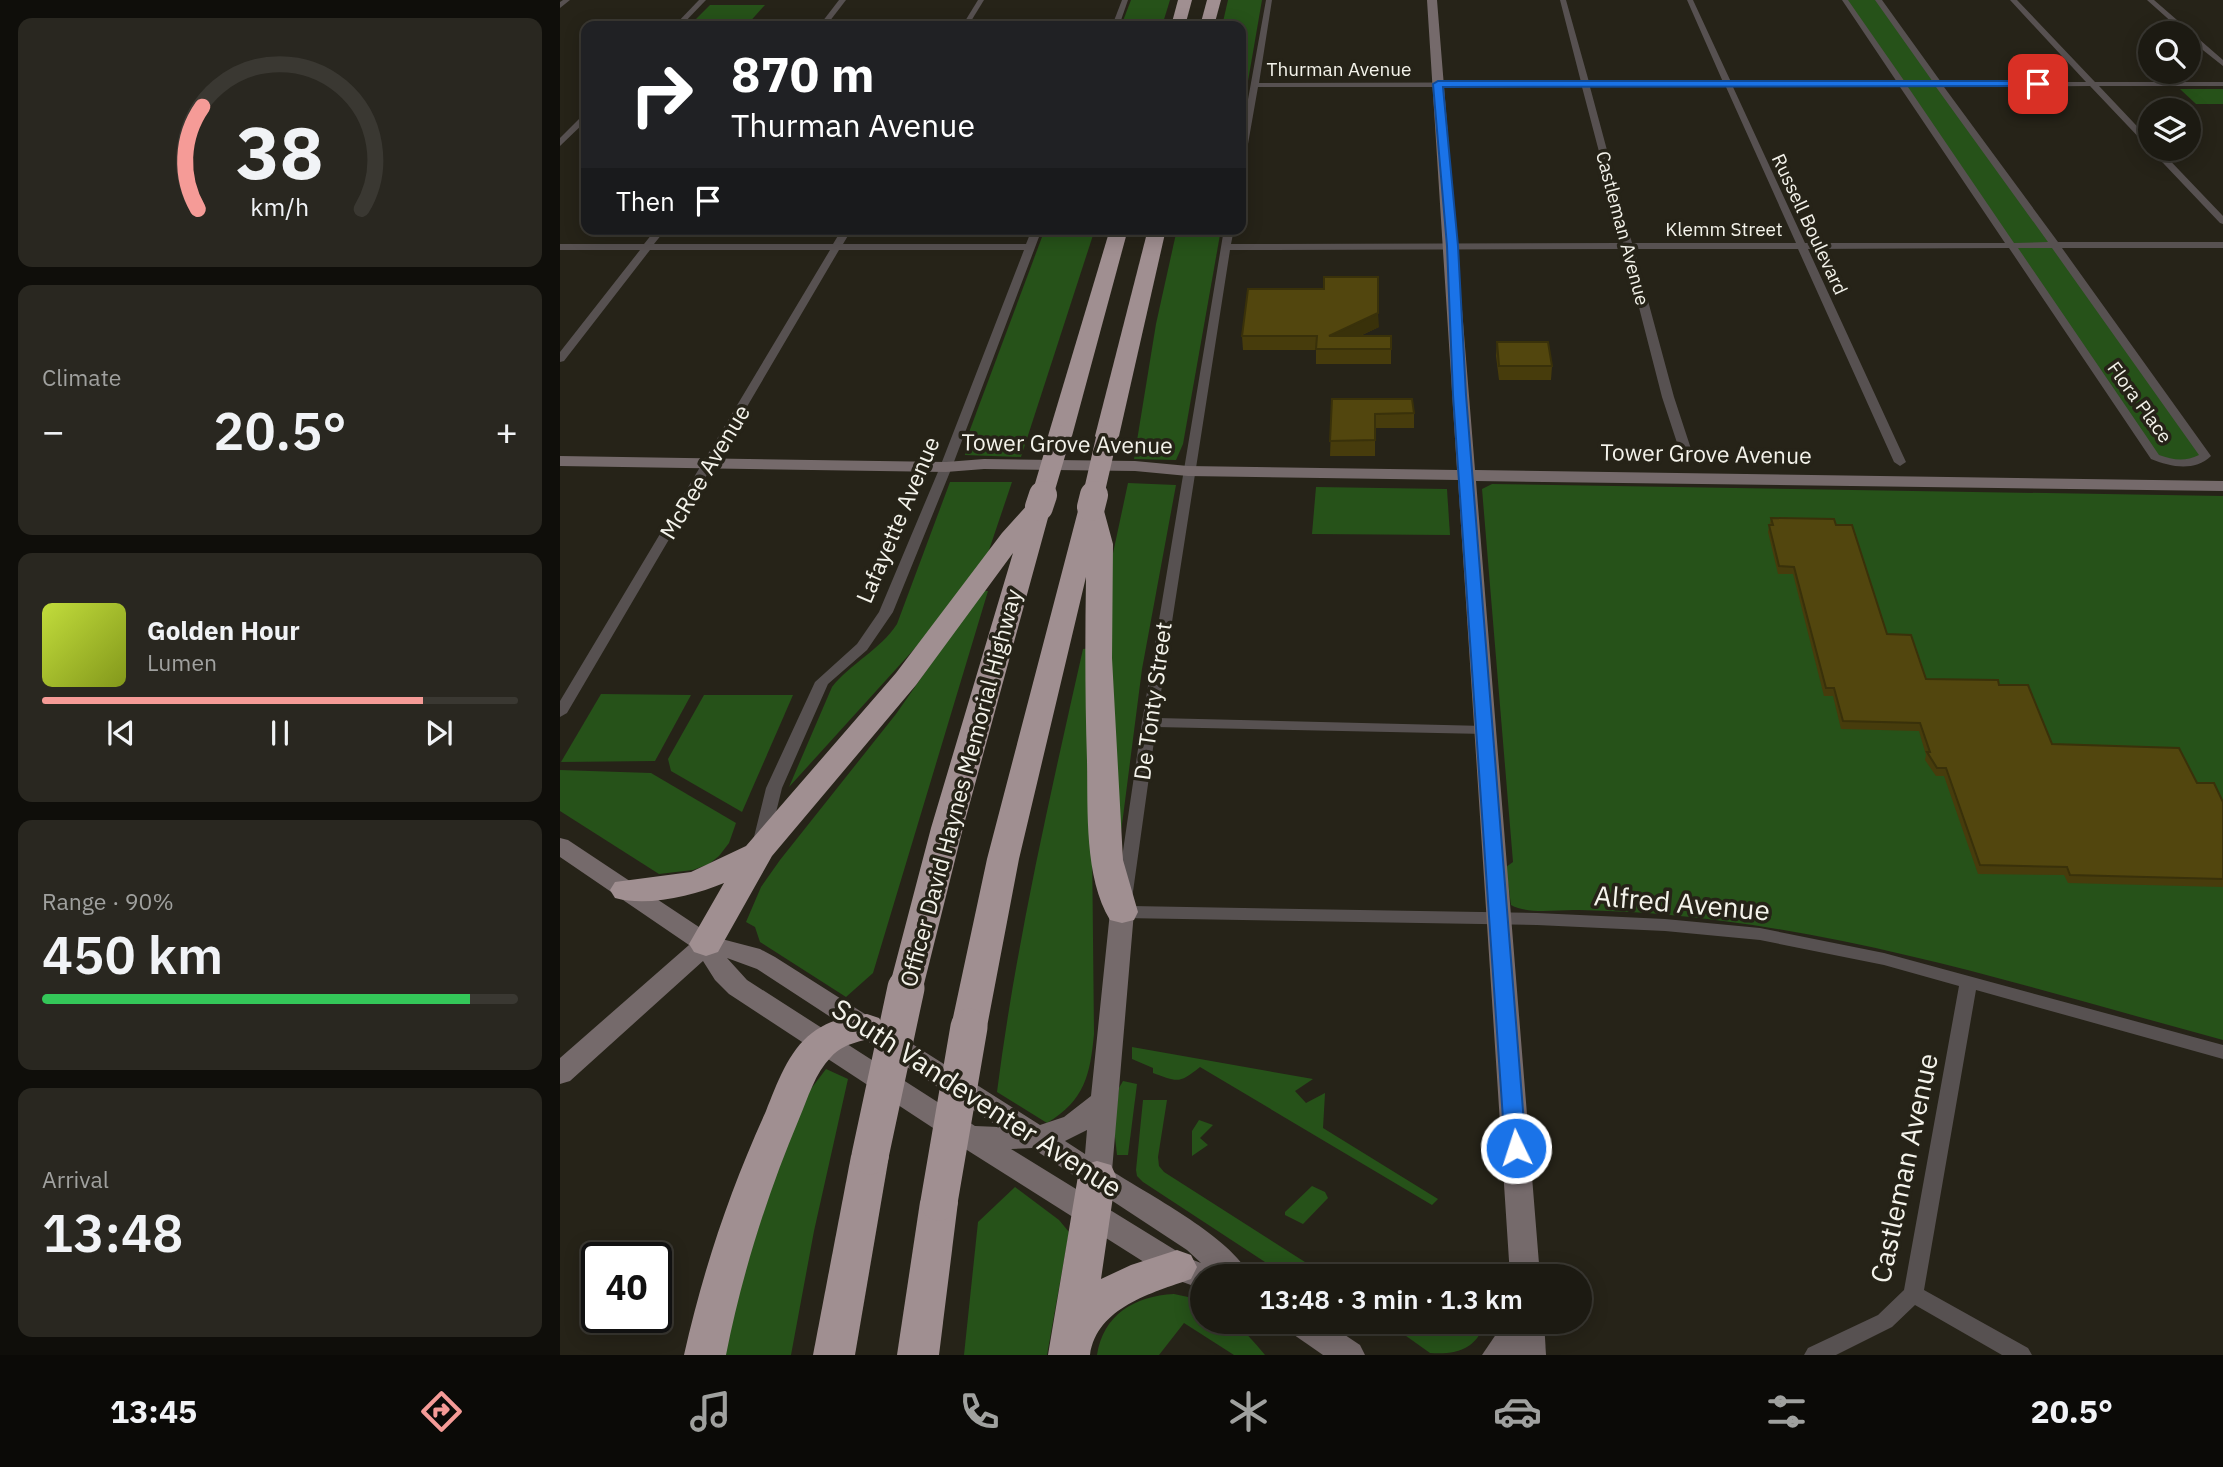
<!DOCTYPE html>
<meta charset="utf-8">
<style>
body{margin:0;font-family:"IBM Plex Sans",sans-serif;background:#292720;color:#f1f3f6;height:100vh;display:flex;flex-direction:column;font-size:26px;white-space:nowrap}
*{box-sizing:border-box;margin:0}
p{font-size:23px;color:#a0a19f}
.icon{flex:none;width:38px;height:38px;fill:none;stroke:currentColor;stroke-width:2;stroke-linecap:round;stroke-linejoin:round}
.map{position:relative;flex:1;overflow:hidden}
.side{display:flex;flex-direction:column;gap:18px;padding:18px;background:#0f0e0a;width:560px}
.side>*{flex:none}
.hud{position:absolute;left:21px;top:21px;width:665px;height:214px;border-radius:14px;box-shadow:0 4px 18px #0003,0 0 0 2px #3a3832;background:#202124;color:#fff;overflow:hidden}
.buttons{position:absolute;left:1578px;top:21px;display:grid;gap:14px}
.buttons a{display:grid;place-items:center;width:63px;height:63px;border-radius:50%;background:#1c1a12;box-shadow:0 4px 18px #0003,0 0 0 2px #3a3832;font-size:35px}
.speed{position:absolute;left:21px;top:1242px;display:flex;gap:14px;font-size:35px;font-weight:700;text-align:center}
.speed>*{display:grid;place-content:center;width:91px;height:91px;border-radius:50%;background:#1c1a12;box-shadow:0 4px 18px #0003,0 0 0 2px #3a3832;line-height:1}
.speed .limit{border:4px solid #111;border-radius:10px;background:#fff;color:#111}
.pin{position:absolute;display:grid;place-items:center;width:60px;height:60px;color:#fff;margin:-30px;border-radius:14px;box-shadow:0 4px 10px #0006}
.me{position:absolute;width:77px;margin:-38px;rotate:356deg;stroke-linejoin:round;filter:drop-shadow(0 0 5px #0008)}
.turn{display:flex;align-items:center;gap:24px;height:147px;padding:0 35px;font-size:32px}
.turn .icon{width:91px;height:91px;stroke-width:2.5}
.turn b{display:block;font-size:49px;line-height:60px}
.then{display:flex;align-items:center;height:66px;padding:0 35px;background:#0003;gap:14px;font-size:26px}
.big{font-size:52px;font-weight:600;line-height:1.1}
.side .card{flex:1;display:flex;flex-direction:column;justify-content:center;gap:10px;min-width:0;padding:0 24px;border-radius:14px;background:#292720}
.side .dial{align-items:center;gap:0}
.dial svg{height:182px;overflow:visible;fill:none;stroke:#3a3832;stroke-width:7;stroke-linecap:round;text-anchor:middle}
.dial text{fill:#f1f3f6;stroke:none}
.song{display:flex;align-items:center;gap:21px}
.cover{width:84px;height:84px;border-radius:10px;background:linear-gradient(135deg,hsl(70 70% 55%),hsl(70 70% 35%))}
.played{height:7px;border-radius:4px;background:linear-gradient(90deg,#f59b97 80%,#3a3832 80%)}
.keys{display:flex;justify-content:space-around;direction:ltr}
.heat{display:flex;justify-content:space-between;align-items:center;font-size:38px;direction:ltr}
.charge{height:10px;border-radius:5px;background:linear-gradient(90deg,#34c759 90%,#3a3832 0)}
.trip{position:absolute;left:630px;top:1264px;width:402px;height:70px;border-radius:35px;background:#1c1a12;box-shadow:0 4px 18px #0003,0 0 0 2px #3a3832;font-weight:600;line-height:70px;text-align:center}
.tab-bar{display:flex;height:112px;justify-content:space-around;align-items:center;background:#0b0a07;color:#a0a19f}
.tab-bar .icon{width:49px;height:49px}
.tab-bar .selected{color:#f59b97}
.tab-bar b{font-size:32px;color:#f1f3f6}
main{display:flex;flex:1;min-height:0}
.map>svg:first-child{display:block}
.green{fill:#265219}
.lines{fill:none;stroke-linecap:round;stroke-linejoin:round}
.street{fill:#575151;fill-rule:evenodd}
.secondary{fill:#756a6b;fill-rule:evenodd}
.highway{fill:#a08f91;fill-rule:evenodd}
.highway-bridge-far2{stroke:#a08f91;stroke-width:21}
.highway-bridge-far1{stroke:#a08f91;stroke-width:28}
.highway-bridge{stroke:#a08f91;stroke-width:37}
.wall{fill:#473c0c}
.shaded-wall{fill:#39310a}
.building{fill:#52460e;stroke:#39310a;stroke-width:2}
.route{fill:#1a73e8;stroke:#114b97;stroke-width:2}
.labels{text-anchor:middle;stroke-width:7;stroke-linejoin:round;paint-order:stroke}
.far-street-label{font-size:19px;fill:#f4f3eb;stroke:#262318}
.street-label{font-size:23px;fill:#f4f3eb;stroke:#262318}
.near-street-label{font-size:28px;fill:#f4f3eb;stroke:#262318}
</style>
<main>
<section class="side">
<div class="card dial"><svg viewBox="0 0 100 80">
<path d="M14 69A42 42 0 1 1 86 69"/>
<path d="M14 69A42 42 0 0 1 16 24" stroke="#f59b97"/>
<text x="50" y="56" font-size="32" font-weight="700">38</text>
<text x="50" y="72" font-size="11">km/h</text>
</svg></div>
<div class="card"><p>Climate</p>
<div class="heat"><a>−</a><b class="big">20.5°</b><a>+</a></div>
</div>
<div class="card">
<div class="song"><i class="cover"></i><div><b>Golden Hour</b><p>Lumen</p></div></div>
<div class="played"></div>
<div class="keys"><svg class="icon" aria-label="previous" viewBox="0 0 24 24"><path d="M18 5L8 12l10 7zM5 5v14"/></svg><svg class="icon" aria-label="pause" viewBox="0 0 24 24"><path d="M8 5v14M16 5v14"/></svg><svg class="icon" aria-label="next" viewBox="0 0 24 24"><path d="M6 5l10 7-10 7zM19 5v14"/></svg></div>
</div>
<div class="card"><p>Range · 90%</p><b class="big">450 km</b><div class="charge"></div></div>
<div class="card"><p>Arrival</p><b class="big">13:48</b></div>
</section>
<div class="map">
<svg width="1663" height="1355" viewBox="0 0 1663 1355">
<rect width="100%" height="100%" fill="#262318"/>
<g class="green">
<polygon points="571,0 610,0 602,26 561,26"/>
<polygon points="668,0 702,0 688,81 681,81 681,26 662,26"/>
<polygon points="1285,0 1318,0 1645,456 1629,464 1595,457"/>
<polygon points="150,5 205,5 186,26 129,26"/>
<polygon points="1620,89 1663,89 1663,104 1636,104"/>
<polygon points="485,229 535,229 461,457 405,455 405,443"/>
<polygon points="617,229 661,229 623,444 616,460 574,459 596,324"/>
<path d="M390,482H452L427,556L395,604L229,787L272,687C291,663 320,650 337,624Z"/>
<polygon points="568,483 616,485 582,669 560,840 555,841 549,572"/>
<path d="M932,484L1663,496V1040C1481,991 1299,932 1110,915C1080,912 1050,911 1019,910C1000,909 969,915 951,905L946,867L953,862L922,489Z"/>
<polygon points="756,487 887,489 890,535 752,534"/>
<polygon points="422,591 428,591 313,973 286,997 200,942 195,927 186,922 201,887 220,860 336,714"/>
<path d="M530,648L534,1034C530,1075 525,1100 487,1123L437,1092C456,943 490,796 523,649Z"/>
<polygon points="41,694 131,695 95,761 1,762"/>
<polygon points="144,695 233,695 182,812 111,771 108,759"/>
<polygon points="0,770 91,773 176,823 169,843 159,856 149,864 133,870 99,874 0,811"/>
<path d="M572,1047L753,1079L735,1091L746,1103L765,1093L763,1128L878,1199L872,1205L640,1067C619,1084 618,1082 593,1073V1068L572,1059Z"/>
<polygon points="266,1069 288,1079 254,1231 231,1355 163,1355 191,1236 247,1094"/>
<polygon points="563,1081 577,1084 568,1155 557,1155 554,1128 559,1088"/>
<polygon points="583,1100 607,1100 598,1157 599,1166 604,1172 767,1276 736,1276 705,1262 583,1182 577,1176 576,1170"/>
<polygon points="639,1120 653,1125 640,1138 648,1145 632,1156 632,1131"/>
<polygon points="752,1186 765,1192 768,1198 743,1224 725,1215 725,1212"/>
<polygon points="455,1187 499,1220 509,1232 487,1355 404,1355 418,1222"/>
<path d="M614,1294L628,1297L642,1305V1321C678,1321 683,1329 705,1355H674L624,1323L599,1355H537C543,1315 574,1296 614,1294Z"/>
<path d="M825,1321L867,1326L872,1321H925C918,1348 898,1355 870,1353Z"/>
</g>
<g class="lines">
<g class="street">
<polygon points="3,0 10,0 0,8 0,2"/>
<polygon points="139,0 146,0 121,26 114,26"/>
<polygon points="279,0 286,0 266,26 259,26"/>
<polygon points="418,0 424,0 408,26 402,26"/>
<polygon points="562,0 568,0 559,26 552,26"/>
<path d="M706,0H712L699,83L1021,82L1000,0H1006L1029,82H1163L1127,0H1133L1171,82H1337L1282,0H1288L1345,82H1373L1315,0H1322L1381,82H1526L1450,0H1457L1535,82H1663V86H1539L1591,141V149H1599L1663,216V224L1660,223L1530,86L1384,87L1498,242H1663V248H1502L1651,456C1634,472 1611,467 1591,459L1449,248L1248,249L1346,462L1340,466L1334,462L1238,249H1074L1114,397L1133,455L1127,459L1121,455L1102,397L1064,249L670,250L597,718L925,726L932,730L925,734L596,727L571,906L977,913L1105,919L1200,928L1324,953L1663,1045V1059L1416,990L1364,1290L1468,1348L1472,1355H1442L1355,1305L1332,1327L1276,1355H1244L1248,1348L1318,1315L1344,1290L1399,986L1324,965L1200,940L1105,931L977,925L562,918L556,916L554,912L582,722L664,229H674L671,244L1063,243L1022,87H698L685,161L681,164V138ZM1030,87H1166L1236,243H1072ZM1173,87H1340L1445,243H1245ZM1348,87H1376L1488,242L1454,243ZM1458,248H1492L1639,455C1625,462 1613,460 1599,455Z"/>
<polygon points="1587,0 1594,0 1663,60 1663,66 1629,39 1629,33 1624,33"/>
<polygon points="23,115 26,115 26,121 0,146 0,138"/>
<polygon points="96,229 106,229 94,244 273,244 282,229 292,229 283,244 466,244 472,229 482,229 392,467 333,612 307,650 268,684 222,788 208,845 206,849 194,849 192,845 206,788 255,682 297,644 319,612 380,467 464,250 279,250 7,713 0,717 0,701 270,250 90,250 4,361 0,362 0,352 80,250 0,250 0,244 84,244"/>
</g>
<g class="secondary">
<polygon points="867,0 877,0 915,470 1663,481 1663,491 916,481 980,1276 950,1276 898,480 628,476 575,471 424,469 386,472 0,466 0,456 386,462 424,459 575,461 628,466 897,470"/>
<path d="M0,838L8,840L154,937L200,949L215,957L480,1125L504,1117L531,1096L550,912L553,906L562,904L571,906L574,912L552,1171C589,1195 671,1237 690,1276H642V1289L606,1276L399,1145L169,994L155,980L143,961L10,1081L0,1084V1058L129,945L0,857ZM167,958L197,969L439,1127L415,1126L187,980ZM527,1130L525,1154L505,1141ZM472,1148L627,1250L641,1263L628,1258L451,1149Z"/>
<polygon points="723,1321 764,1321 800,1345 805,1355 763,1355 727,1330"/>
<polygon points="945,1321 984,1321 986,1355 922,1355"/>
</g>
<g class="highway">
<polygon points="618,0 632,0 625,26 611,26"/>
<polygon points="647,0 661,0 654,26 640,26"/>
<polygon points="550,229 568,229 512,436 508,441 492,441 488,436"/>
<polygon points="588,229 606,229 559,436 555,441 539,441 535,436"/>
<path d="M479,500L488,502L491,507L403,828L363,988L358,997L346,1000L334,997L329,988L371,828L453,553L356,685L212,856L158,952L146,956L134,952L129,944L164,883C133,896 87,907 55,898L50,890L55,882L131,872L186,846L336,673L442,533L470,502Z"/>
<path d="M531,500L540,502L543,507L553,544L552,658L563,860L578,912L574,920L562,923L550,920C524,877 528,810 527,761C525,699 525,639 526,577L459,859L427,1027L421,1036L409,1040L397,1036L391,1027L427,859L519,507L522,502Z"/>
<path d="M307,1014L319,1018L325,1027L319,1036C301,1042 285,1042 271,1057C255,1073 248,1098 239,1119C207,1195 182,1274 166,1355H124C143,1270 170,1190 206,1111C217,1084 228,1051 252,1033C267,1021 288,1016 307,1014Z"/>
<polygon points="310,1141 323,1145 329,1156 295,1355 253,1355 291,1156 297,1145"/>
<path d="M537,1161L551,1165L556,1176L541,1279L571,1265L617,1250L631,1255L637,1267L631,1279C592,1293 537,1307 530,1355H488L518,1176L523,1165Z"/>
<polygon points="379,1186 393,1191 398,1202 379,1355 337,1355 360,1202 365,1191"/>
</g>
<g class="highway-bridge-far2">
<polyline points="482,497 500,436"/>
<polyline points="533,497 547,436"/>
</g>
<g class="highway-bridge-far1">
<polyline points="479,507 483,495"/>
<polyline points="531,507 534,495"/>
</g>
<g class="highway-bridge">
<polyline points="310,1156 346,988"/>
<polyline points="379,1202 409,1027"/>
</g>
</g>
<g class="wall">
<polygon points="819,327 800,336 831,336 831,364 756,364 756,350 683,350 682,336"/>
<polygon points="937,342 992,366 991,380 939,380 936,356"/>
<polygon points="772,399 854,413 854,428 815,428 815,456 770,456"/>
<polygon points="1211,518 1276,525 1327,634 1366,679 1439,685 1492,744 1637,783 1663,802 1663,887 1508,883 1504,875 1418,874 1384,776 1376,776 1365,760 1366,755 1359,731 1281,729 1273,696 1264,696 1233,574 1218,574 1208,532"/>
</g>
<polygon class="shaded-wall" points="818,313 819,327 769,350 769,336"/>
<g class="building">
<polygon points="764,277 818,277 818,313 769,336 831,336 831,349 756,349 757,336 682,336 688,289 764,289"/>
<polygon points="937,342 988,342 992,366 939,366"/>
<polygon points="772,399 852,399 854,413 815,414 815,440 770,441"/>
<polygon points="1211,518 1274,519 1276,525 1292,525 1327,634 1351,635 1366,679 1438,680 1439,685 1468,685 1492,744 1619,748 1637,783 1654,783 1663,802 1663,879 1510,875 1507,867 1420,865 1386,768 1377,768 1367,752 1370,752 1360,723 1283,721 1274,688 1266,688 1234,567 1219,566 1209,525 1213,525"/>
</g>
<polygon class="route" points="1478,81 1481,82 1481,86 883,87 898,246 906,395 966,1148 963,1154 956,1157 948,1154 945,1148 893,395 887,246 873,84 878,81"/>
<g class="labels">
<g class="far-street-label">
<text x="779" y="76">Thurman Avenue</text>
<text transform="translate(1250 224) rotate(65)" y="7">Russell Boulevard</text>
<text transform="translate(1063 228) rotate(75)" y="7">Castleman Avenue</text>
<text x="1164" y="236">Klemm Street</text>
<text transform="translate(1580 402) rotate(54)" y="7">Flora Place</text>
</g>
<g class="street-label">
<text transform="translate(507 444) rotate(1)" y="8">Tower Grove Avenue</text>
<text transform="translate(1146 454) rotate(1)" y="8">Tower Grove Avenue</text>
<text transform="translate(145 472) rotate(-59)" y="8">McRee Avenue</text>
<text transform="translate(338 520) rotate(-67)" y="8">Lafayette Avenue</text>
<text transform="translate(593 701) rotate(-82)" y="8">De Tonty Street</text>
<text transform="translate(401 788) rotate(-75)" y="8">Officer David Haynes Memorial Highway</text>
</g>
<g class="near-street-label">
<text transform="translate(1122 903) rotate(5)" y="10">Alfred Avenue</text>
<text transform="translate(417 1098) rotate(33)" y="10">South Vandeventer Avenue</text>
<text transform="translate(1344 1168) rotate(-78)" y="10">Castleman Avenue</text>
</g>
</g>
</svg>
<div class="buttons">
<a><svg class="icon" aria-label="search" viewBox="0 0 24 24"><circle cx="10" cy="10" r="6"/><path d="M15 15l6 6"/></svg></a>
<a><svg class="icon" aria-label="layers" viewBox="0 0 24 24"><path d="M12 4l9 5-9 5-9-5zM3 14l9 5 9-5"/></svg></a>
</div>
<div class="speed"><div class="limit">40</div></div>
<div class="pin" style="left:1478px;top:84px;background:#d93025"><svg class="icon" aria-label="arrive" viewBox="0 0 24 24"><path d="M6 21V4h12l-3 4 3 4H6"/></svg></div>
<svg class="me" style="left:956px;top:1148px" viewBox="-20 -20 40 40"><circle r="17" fill="#1a73e8" stroke="#fff" stroke-width="3"/><path d="M0-11L8 9 0 5-8 9z" fill="#fff"/></svg>
<div class="trip">13:48 · 3 min · 1.3 km</div>
<div class="hud">
<div class="turn"><svg class="icon" aria-label="right" viewBox="0 0 24 24"><path d="M7 20v-9h11M14 6l5 5-5 5"/></svg><div><b>870 m</b>Thurman Avenue</div></div>
<div class="then">Then<svg class="icon" aria-label="arrive" viewBox="0 0 24 24"><path d="M6 21V4h12l-3 4 3 4H6"/></svg></div>
</div>
</div>
</main>
<nav class="tab-bar">
<b>13:45</b>
<svg class="icon selected" aria-label="directions" viewBox="0 0 24 24"><path d="M12 3l9 9-9 9-9-9zM9 14v-3h6M13 9l2 2-2 2"/></svg>
<svg class="icon" aria-label="music" viewBox="0 0 24 24"><path d="M9 18V5l10-2v13"/><circle cx="6" cy="18" r="3"/><circle cx="16" cy="16" r="3"/></svg>
<svg class="icon" aria-label="phone" viewBox="0 0 24 24"><path d="M5 4h4l2 5-3 2q2 4 5 5l2-3 5 2v4C11 20 4 13 5 4z"/></svg>
<svg class="icon" aria-label="climate" viewBox="0 0 24 24"><path d="M12 3v18M4 7l16 10M4 17L20 7"/></svg>
<svg class="icon" aria-label="car" viewBox="0 0 24 24"><path d="M5 17H2v-5l4-1 3-4h7l3 4 3 1v5h-3M9 17h6M6 11h13"/><circle cx="7" cy="17" r="2"/><circle cx="17" cy="17" r="2"/></svg>
<svg class="icon" aria-label="filters" viewBox="0 0 24 24"><path d="M4 7h16M4 17h16"/><circle cx="9" cy="7" r="2"/><circle cx="15" cy="17" r="2"/></svg>
<b>20.5°</b>
</nav>
